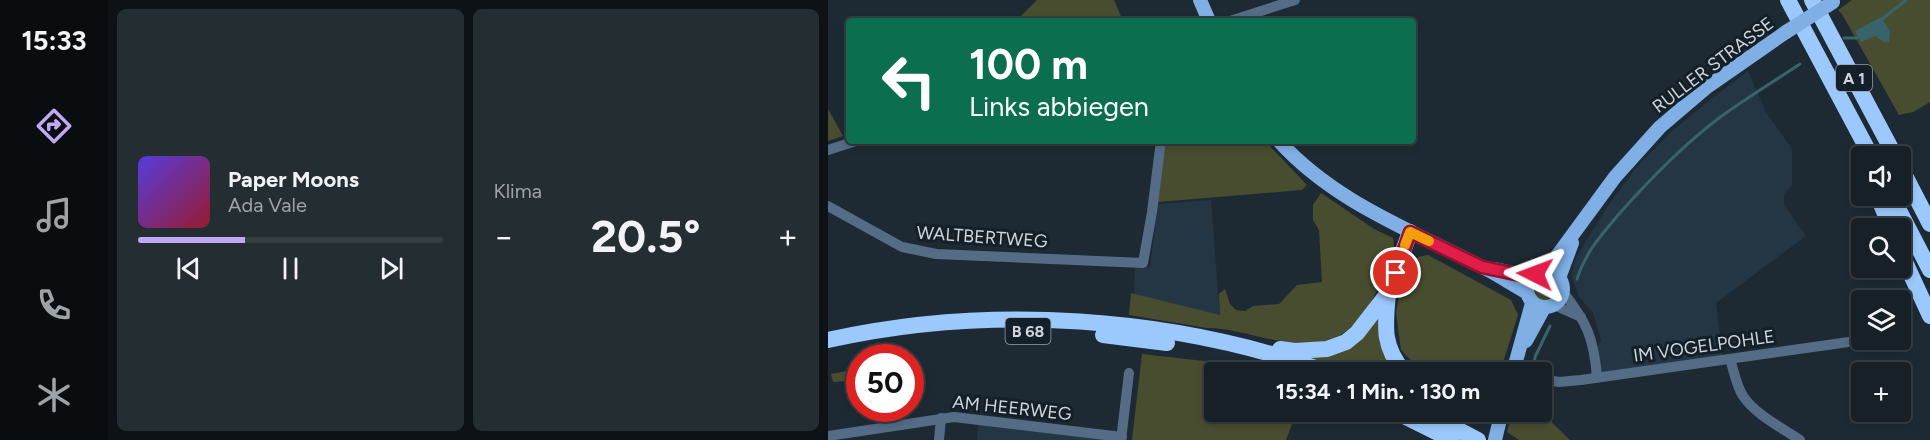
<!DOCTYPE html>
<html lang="de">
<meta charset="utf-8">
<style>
body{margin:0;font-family:Figtree,sans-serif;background:#232d32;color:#f1f3f6;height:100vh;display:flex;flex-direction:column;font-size:22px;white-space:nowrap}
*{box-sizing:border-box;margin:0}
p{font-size:20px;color:#9ea3a7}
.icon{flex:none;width:33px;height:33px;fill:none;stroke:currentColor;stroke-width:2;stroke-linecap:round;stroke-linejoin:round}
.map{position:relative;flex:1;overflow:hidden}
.details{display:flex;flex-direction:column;gap:9px;padding:9px;background:#0c1215;width:720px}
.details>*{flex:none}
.hud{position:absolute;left:18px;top:18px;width:570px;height:126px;border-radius:6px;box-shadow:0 3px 9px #0003,0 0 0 2px #353e43;background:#0b6e4f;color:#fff;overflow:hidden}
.tools{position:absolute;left:1023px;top:146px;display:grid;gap:12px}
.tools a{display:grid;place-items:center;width:60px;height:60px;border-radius:6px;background:#162026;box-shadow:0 3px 9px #0003,0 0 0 2px #353e43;font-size:30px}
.speed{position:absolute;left:18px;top:344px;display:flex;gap:12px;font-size:30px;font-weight:700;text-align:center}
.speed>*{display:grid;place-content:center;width:78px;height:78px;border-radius:50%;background:#162026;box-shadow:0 3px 9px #0003,0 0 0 2px #353e43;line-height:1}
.speed .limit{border:9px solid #d22;background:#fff;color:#111}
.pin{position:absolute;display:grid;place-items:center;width:51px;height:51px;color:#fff;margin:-26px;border:3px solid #fff;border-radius:50%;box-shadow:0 2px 6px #0007}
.me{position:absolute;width:66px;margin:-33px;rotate:273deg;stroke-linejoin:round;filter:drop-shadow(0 0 4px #0008)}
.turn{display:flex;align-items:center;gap:21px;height:126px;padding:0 24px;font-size:27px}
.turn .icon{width:78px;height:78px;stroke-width:2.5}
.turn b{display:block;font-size:42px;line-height:51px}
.big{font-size:45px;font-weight:700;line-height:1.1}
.details .tile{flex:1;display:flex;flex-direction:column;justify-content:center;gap:9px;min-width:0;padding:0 21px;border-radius:9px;background:#232d32}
.song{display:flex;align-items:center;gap:18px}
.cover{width:72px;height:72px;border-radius:9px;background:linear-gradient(135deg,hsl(250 70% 55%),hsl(350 70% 35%))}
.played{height:6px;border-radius:3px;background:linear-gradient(90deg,#c1a8f3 35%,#353e43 35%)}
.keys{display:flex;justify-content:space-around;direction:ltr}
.heat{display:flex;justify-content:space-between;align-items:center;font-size:33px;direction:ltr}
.details .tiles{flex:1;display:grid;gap:9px;grid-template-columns:repeat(2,1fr)}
.trip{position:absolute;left:376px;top:362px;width:348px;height:60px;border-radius:6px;background:#162026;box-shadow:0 3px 9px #0003,0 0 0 2px #353e43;font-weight:700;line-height:60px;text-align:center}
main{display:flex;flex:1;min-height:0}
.tab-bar{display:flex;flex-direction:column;width:108px;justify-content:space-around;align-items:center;background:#090d0f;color:#9ea3a7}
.tab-bar .icon{width:42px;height:42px}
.tab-bar .active{color:#c1a8f3}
.tab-bar b{font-size:27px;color:#f1f3f6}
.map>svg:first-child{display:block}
.built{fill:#243643}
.green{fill:#494d30}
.water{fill:#37646b}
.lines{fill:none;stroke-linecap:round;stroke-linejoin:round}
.stream{stroke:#37646b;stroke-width:3}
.minor{stroke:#556c86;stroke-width:10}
.major{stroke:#7fafe5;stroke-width:14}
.highway{stroke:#9bc9fd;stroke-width:16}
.major-bridge{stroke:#7fafe5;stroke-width:14}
.route-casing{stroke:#92132f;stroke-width:15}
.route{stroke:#e11d48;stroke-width:10}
.slow{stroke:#f59e0b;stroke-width:10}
.labels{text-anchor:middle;stroke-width:6;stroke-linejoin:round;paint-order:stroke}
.shield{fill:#142029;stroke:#969fa6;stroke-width:1.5}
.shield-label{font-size:16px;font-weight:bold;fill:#ced5db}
.street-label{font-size:18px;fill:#ced5db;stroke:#142029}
</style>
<main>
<nav class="tab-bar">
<b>15:33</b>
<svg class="icon active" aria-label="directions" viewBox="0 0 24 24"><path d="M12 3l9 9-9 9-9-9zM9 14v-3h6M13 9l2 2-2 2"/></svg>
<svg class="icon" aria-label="music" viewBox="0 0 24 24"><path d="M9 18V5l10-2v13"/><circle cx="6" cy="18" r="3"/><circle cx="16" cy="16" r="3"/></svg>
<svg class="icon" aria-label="phone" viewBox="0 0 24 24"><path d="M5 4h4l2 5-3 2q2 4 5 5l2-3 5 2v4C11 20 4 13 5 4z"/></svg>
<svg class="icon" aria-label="climate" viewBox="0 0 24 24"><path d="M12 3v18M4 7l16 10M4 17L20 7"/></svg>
</nav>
<section class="details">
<div class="tiles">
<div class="tile">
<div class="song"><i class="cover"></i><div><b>Paper Moons</b><p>Ada Vale</p></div></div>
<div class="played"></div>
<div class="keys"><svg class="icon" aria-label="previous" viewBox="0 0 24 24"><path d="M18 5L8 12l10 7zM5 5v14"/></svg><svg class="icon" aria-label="pause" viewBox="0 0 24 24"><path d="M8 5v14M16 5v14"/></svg><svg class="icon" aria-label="next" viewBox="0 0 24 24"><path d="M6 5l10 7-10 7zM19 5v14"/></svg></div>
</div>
<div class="tile"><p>Klima</p>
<div class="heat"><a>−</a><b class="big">20.5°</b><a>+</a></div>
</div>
</div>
</section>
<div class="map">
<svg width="1102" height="440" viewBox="0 0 1102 440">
<rect width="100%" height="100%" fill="#1e2a33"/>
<g class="built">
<polygon points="920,71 938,112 964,149 964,186 956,194 956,205 978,236 888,303 895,360 769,377 767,354 773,340 765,313 751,297 744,277 745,266 749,256 779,207 807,169 842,133 883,99"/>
<polygon points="383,200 392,318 306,296 307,268 322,267 330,204"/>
<polygon points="150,424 287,440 149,440"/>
</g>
<g class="green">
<polygon points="209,0 286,0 295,21 199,21 193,16"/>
<polygon points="1024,0 1102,0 1102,102 1085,112 1071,115 1014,14 1010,10"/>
<polygon points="0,109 15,136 0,141"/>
<polygon points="338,141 437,141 479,185 474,190 330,202"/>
<path d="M493,193L546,229L565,238L567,252L563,271L558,270C535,326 513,353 447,340C425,336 402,328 379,328L301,315L303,293L392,315L391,294L397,289L402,304L408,310L417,311L425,306L451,304L469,285L494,282L491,230L485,220V205Z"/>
<polygon points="600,255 683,300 690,315 672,372 594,372 573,350 568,312 572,291 580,271 590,257"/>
<circle cx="717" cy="290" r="12"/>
<polygon points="555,307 569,372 515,372 460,355 491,355"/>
<polygon points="314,354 376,361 429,372 387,372 387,411 469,411 458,440 304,440"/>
<polygon points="19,371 21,381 5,382 3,374"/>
<polygon points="684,411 712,411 742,440 691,440 679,432"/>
</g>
<polygon class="water" points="1053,17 1062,31 1061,42 1056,42 1047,36 1033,42 1027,31"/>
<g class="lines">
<g class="stream">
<polyline points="1053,20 1078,0"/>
<polyline points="1016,38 1029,38 1031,36"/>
<path d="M749,279C757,253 774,234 791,214C822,179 854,146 891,118C917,99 945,82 972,64"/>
<polyline points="706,364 707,357 722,326"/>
</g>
<g class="minor">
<polyline points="402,21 467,0"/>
<polyline points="0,150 28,141"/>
<polyline points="0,206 74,247 108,254 315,263 324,212 333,141"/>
<path d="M735,292C759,322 766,339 769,377"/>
<polyline points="726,305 753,317"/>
<path d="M902,359C906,371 908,385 915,396C928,415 953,427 972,440"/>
<polyline points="714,379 731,382 753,380 1042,339"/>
<polyline points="0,436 126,417 294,437"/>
<polyline points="111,440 113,418"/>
<polyline points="293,440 301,373"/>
</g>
<g class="major">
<polyline points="372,0 381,21"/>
<path d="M451,141C506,202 583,230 654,267C669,274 683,284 698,292"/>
<polyline points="667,269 703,277"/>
<circle cx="717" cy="289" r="18"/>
<polyline points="718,271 787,177 832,127 879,87 958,32"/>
<polyline points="731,278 744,243"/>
<polyline points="698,341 716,308"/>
<polyline points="685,372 704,303"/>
<polyline points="667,440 674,411"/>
</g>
<g class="highway">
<polyline points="960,0 1043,156"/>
<polyline points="984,0 1067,156"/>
<polyline points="1072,166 1102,224"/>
<polyline points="1049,195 1063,228"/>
<polyline points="1063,195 1102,270"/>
<polyline points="1072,251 1102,316"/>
<path d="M560,294C557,326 554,346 576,372"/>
<polyline points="275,335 339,343"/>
<path d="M0,340C161,304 344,316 499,372"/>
<polyline points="452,349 467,351 499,349 518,342 529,333 560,293 582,232"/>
<polyline points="566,411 624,440"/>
<polyline points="595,411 650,440"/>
</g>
<polyline class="major-bridge" points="958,32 1005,2"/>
</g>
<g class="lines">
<defs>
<polyline id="route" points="568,273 582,232 654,267 703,277 707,274"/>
</defs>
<use href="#route" class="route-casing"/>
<use href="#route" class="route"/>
<polyline class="slow" points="577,245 582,232 601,241"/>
</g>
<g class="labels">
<g class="shield">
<rect x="1008" y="65" width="36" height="26" rx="4.5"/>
<rect x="177.5" y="318" width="45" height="26" rx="4.5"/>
</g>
<g class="shield-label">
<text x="1026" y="84">A 1</text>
<text x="200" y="337">B 68</text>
</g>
<g class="street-label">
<text transform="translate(885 65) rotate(-37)" y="6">RULLER STRASSE</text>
<text transform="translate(154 237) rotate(4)" y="6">WALTBERTWEG</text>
<text transform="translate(876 346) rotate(-8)" y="6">IM VOGELPOHLE</text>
<text transform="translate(184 408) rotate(6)" y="6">AM HEERWEG</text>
</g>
</g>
</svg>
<div class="tools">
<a><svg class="icon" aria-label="sound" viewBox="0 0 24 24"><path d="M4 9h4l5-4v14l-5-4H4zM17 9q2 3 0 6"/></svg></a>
<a><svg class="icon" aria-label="search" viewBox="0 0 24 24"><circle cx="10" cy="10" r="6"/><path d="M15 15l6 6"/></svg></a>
<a><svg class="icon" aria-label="layers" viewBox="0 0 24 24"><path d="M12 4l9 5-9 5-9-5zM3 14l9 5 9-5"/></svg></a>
<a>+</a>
</div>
<div class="speed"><div class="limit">50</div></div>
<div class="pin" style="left:568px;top:273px;background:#d93025"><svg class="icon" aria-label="arrive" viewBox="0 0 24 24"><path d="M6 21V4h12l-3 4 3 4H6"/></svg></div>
<svg class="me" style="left:707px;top:274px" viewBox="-20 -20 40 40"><path d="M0-17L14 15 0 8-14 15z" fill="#e11d48" stroke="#fff" stroke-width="4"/></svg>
<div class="trip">15:34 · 1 Min. · 130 m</div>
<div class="hud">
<div class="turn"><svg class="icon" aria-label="left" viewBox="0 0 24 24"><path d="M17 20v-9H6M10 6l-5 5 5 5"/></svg><div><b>100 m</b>Links abbiegen</div></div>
</div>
</div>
</main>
